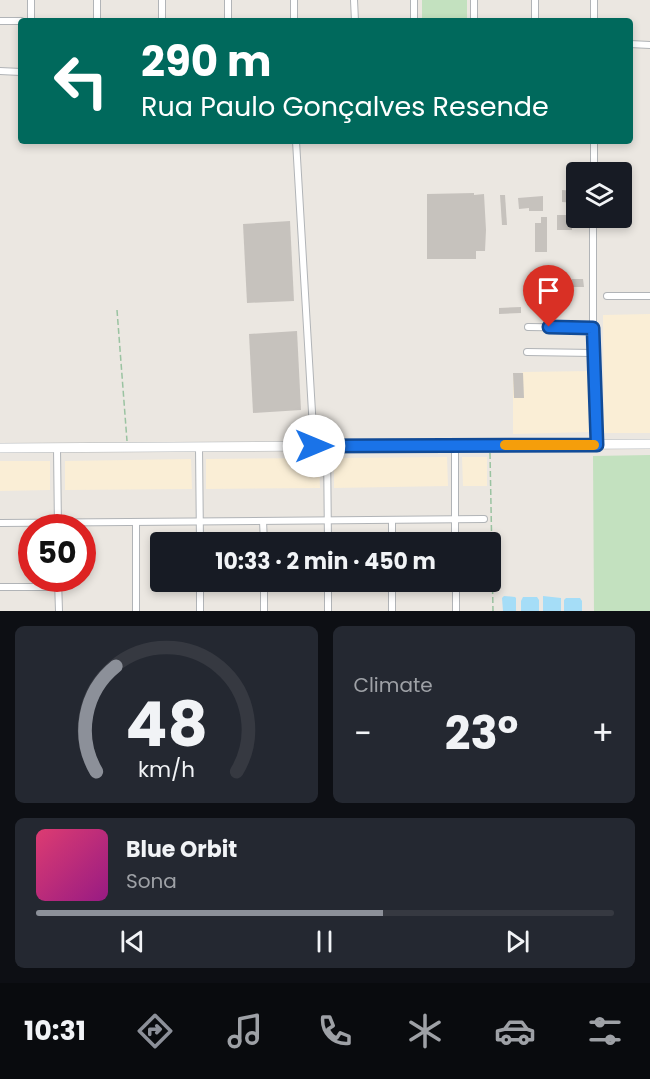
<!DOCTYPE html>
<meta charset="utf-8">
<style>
body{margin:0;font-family:Poppins,sans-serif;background:#242831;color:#f1f3f6;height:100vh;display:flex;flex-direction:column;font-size:22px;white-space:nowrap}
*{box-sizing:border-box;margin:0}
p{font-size:20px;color:#9ea1a6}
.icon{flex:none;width:33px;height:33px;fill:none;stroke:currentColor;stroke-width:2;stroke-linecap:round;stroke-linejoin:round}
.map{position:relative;height:611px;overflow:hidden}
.panel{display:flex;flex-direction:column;gap:15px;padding:15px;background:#0d0f14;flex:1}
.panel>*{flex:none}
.guide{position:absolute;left:18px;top:18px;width:615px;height:126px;border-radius:6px;box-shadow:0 3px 9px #0003;background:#00695c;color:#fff;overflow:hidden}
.controls{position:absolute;left:566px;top:162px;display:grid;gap:12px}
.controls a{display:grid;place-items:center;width:66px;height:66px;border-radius:6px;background:#171b24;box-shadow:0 3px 9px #0003;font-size:30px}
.speed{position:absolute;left:18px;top:514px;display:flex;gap:12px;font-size:30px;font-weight:700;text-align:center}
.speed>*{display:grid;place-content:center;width:78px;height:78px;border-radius:50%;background:#171b24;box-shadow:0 3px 9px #0003;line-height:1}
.speed .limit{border:9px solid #d22;background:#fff;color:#111}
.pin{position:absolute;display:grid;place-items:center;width:51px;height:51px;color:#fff;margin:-62px -26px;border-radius:50% 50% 50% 0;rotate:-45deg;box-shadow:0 0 6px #0007}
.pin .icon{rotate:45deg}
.me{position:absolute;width:66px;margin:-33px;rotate:90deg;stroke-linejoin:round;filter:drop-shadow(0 0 4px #0008)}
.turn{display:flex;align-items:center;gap:21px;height:126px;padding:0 24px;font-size:27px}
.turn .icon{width:78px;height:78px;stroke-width:2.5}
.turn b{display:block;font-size:42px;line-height:51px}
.big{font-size:45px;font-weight:700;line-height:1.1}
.panel .widget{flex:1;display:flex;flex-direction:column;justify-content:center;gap:9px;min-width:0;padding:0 21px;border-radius:9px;background:#242831}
.panel .dial{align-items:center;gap:0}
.dial svg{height:156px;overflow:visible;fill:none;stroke:#363941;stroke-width:7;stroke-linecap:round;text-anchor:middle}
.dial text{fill:#f1f3f6;stroke:none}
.song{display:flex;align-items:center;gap:18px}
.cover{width:72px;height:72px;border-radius:9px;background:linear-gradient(135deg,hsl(340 70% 55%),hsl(310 70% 35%))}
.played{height:6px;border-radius:3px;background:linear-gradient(90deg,#8c9099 60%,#363941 60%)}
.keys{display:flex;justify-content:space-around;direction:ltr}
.heat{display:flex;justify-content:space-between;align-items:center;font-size:33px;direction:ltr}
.panel .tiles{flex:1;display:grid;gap:15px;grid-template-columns:1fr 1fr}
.widget:last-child{grid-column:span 2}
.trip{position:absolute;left:150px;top:532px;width:351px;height:60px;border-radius:6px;background:#171b24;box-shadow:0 3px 9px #0003;font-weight:700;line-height:60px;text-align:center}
.tabs{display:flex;height:96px;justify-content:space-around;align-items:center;background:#090b0e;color:#9ea1a6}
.tabs .icon{width:42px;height:42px}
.tabs .selected{color:#8c9099}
.tabs b{font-size:27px;color:#f1f3f6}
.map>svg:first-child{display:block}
.commercial{fill:#faeed6}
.green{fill:#c3e1bf}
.water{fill:#a5ddf7}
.building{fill:#c6c2bd}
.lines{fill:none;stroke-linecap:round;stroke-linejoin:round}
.minor-casing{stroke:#b1b4b7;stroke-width:8}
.secondary-casing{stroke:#b0b4b7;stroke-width:10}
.path{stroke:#9ac3a1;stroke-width:1.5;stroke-dasharray:6 3;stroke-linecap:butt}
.minor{stroke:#fff;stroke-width:6}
.secondary{stroke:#fff;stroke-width:9}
.route-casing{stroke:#114b97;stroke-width:15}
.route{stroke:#1a73e8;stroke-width:10}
.slow{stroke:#f59e0b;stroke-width:10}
</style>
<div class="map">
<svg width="650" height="611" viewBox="0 0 650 611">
<rect width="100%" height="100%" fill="#ebe7e1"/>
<g class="commercial">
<polygon points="650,314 650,433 604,433 603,315"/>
<polygon points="590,371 590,432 513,434 513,373 522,373 523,372"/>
<polygon points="447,457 448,486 334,488 334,458"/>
<polygon points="462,457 487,457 487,486 463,486"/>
<polygon points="319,458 320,488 206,489 206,459"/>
<polygon points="191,459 192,489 65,490 65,461"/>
<polygon points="0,461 50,461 50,490 0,491"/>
</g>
<g class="green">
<rect x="422" y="0" width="45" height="21"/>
<polygon points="650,455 650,611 594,611 593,456"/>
</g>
<g class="water">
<polygon points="504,596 515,597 516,598 516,611 503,611 502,598"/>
<polygon points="543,596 561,598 561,611 543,611"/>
<polygon points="523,597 537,597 539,600 539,611 521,611 521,601"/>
<polygon points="566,598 580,598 582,601 582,611 564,611 564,600"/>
</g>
<g class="building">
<polygon points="562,190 576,191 576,203 562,202"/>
<polygon points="474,193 474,195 484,194 486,230 485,251 476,251 476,259 427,259 427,194"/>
<polygon points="500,195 505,195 507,225 502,225"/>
<polygon points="543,196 543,211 529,211 529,208 519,209 518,198"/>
<rect x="557" y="215" width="15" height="15"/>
<polygon points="541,217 547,217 547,252 535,252 535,223 541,223"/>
<polygon points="290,221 294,301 247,303 243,224"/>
<polygon points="572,279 583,279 584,287 573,287"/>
<polygon points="521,307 521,313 499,314 499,308"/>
<polygon points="297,331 301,410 253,413 249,334"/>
<polygon points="513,373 523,373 524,398 514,398"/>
</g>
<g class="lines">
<defs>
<g id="minor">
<polyline points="31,0 31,21"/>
<polyline points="97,0 97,21"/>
<polyline points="162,0 162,21"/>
<polyline points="228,0 228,21"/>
<polyline points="294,0 294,21"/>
<polyline points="354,0 355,21"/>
<polyline points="414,0 414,21"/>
<polyline points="474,0 474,21"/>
<polyline points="535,0 535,21"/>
<polyline points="594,0 594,21"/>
<polyline points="0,21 21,21"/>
<polyline points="630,44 650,45"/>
<polyline points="0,71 21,72"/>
<polyline points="296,141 314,446"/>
<polyline points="594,172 594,141"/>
<polyline points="593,218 593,353 597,445"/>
<polyline points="607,296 650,296"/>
<polyline points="528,327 593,328"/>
<polyline points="527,352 593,353"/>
<polyline points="455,446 455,543"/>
<polyline points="199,447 200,543"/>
<polyline points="327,447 328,543"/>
<polyline points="57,448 58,528"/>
<polyline points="392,520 392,543"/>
<polyline points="263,521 264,543"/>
<polyline points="136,522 136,611"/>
<polyline points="0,523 484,519"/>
<polyline points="58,579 59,611"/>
<polyline points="200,582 200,611"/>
<polyline points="264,582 264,611"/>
<polyline points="328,582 328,611"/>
<polyline points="392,582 392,611"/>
<polyline points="456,582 456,611"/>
<polyline points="0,587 58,587"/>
</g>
<polyline id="secondary" points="0,448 650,444"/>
</defs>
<use href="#minor" class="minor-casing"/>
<use href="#secondary" class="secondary-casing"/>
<g class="path">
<polyline points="117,310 127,441"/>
<polyline points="490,453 493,611"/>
</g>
<use href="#minor" class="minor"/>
<use href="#secondary" class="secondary"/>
</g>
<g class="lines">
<defs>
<polyline id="route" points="314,446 597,445 593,328 549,327"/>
</defs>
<use href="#route" class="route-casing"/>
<use href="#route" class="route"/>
<polyline class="slow" points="505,445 594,445"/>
</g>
</svg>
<div class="controls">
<a><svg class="icon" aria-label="layers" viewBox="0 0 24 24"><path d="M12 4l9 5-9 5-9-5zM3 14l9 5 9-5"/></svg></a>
</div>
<div class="speed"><div class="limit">50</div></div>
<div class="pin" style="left:549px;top:327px;background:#d93025"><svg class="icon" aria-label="arrive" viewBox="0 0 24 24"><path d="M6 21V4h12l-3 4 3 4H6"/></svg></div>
<svg class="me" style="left:314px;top:446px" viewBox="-20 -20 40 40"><circle r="19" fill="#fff"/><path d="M0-13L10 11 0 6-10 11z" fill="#1a73e8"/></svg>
<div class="trip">10:33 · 2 min · 450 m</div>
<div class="guide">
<div class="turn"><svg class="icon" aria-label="left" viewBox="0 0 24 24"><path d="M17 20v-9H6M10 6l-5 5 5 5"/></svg><div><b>290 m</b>Rua Paulo Gonçalves Resende</div></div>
</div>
</div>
<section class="panel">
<div class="tiles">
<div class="widget dial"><svg viewBox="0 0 100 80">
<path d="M14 69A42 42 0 1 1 86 69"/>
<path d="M14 69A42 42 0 0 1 24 15" stroke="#8c9099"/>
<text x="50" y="56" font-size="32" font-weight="700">48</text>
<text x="50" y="72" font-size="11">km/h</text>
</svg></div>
<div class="widget"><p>Climate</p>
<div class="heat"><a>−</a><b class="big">23°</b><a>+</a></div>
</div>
<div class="widget">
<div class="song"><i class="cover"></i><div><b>Blue Orbit</b><p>Sona</p></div></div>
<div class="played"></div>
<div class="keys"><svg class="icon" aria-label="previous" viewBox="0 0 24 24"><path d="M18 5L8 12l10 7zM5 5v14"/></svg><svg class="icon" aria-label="pause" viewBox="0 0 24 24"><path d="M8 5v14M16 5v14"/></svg><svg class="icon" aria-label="next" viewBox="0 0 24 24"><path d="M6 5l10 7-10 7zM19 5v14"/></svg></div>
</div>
</div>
</section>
<nav class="tabs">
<b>10:31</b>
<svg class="icon selected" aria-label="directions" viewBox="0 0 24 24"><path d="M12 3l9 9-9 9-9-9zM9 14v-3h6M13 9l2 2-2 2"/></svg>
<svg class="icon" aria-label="music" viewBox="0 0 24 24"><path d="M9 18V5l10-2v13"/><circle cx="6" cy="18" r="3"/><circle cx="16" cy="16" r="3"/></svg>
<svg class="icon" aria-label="phone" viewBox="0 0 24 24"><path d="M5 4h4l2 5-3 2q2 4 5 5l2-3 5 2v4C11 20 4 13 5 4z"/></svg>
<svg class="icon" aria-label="climate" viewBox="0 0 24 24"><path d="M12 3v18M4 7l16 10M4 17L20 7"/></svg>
<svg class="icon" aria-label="car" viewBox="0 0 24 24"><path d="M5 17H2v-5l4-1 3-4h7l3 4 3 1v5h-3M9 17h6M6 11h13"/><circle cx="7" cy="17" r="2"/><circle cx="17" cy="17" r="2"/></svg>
<svg class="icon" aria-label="filters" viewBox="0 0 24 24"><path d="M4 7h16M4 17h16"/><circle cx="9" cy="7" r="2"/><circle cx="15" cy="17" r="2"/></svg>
</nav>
